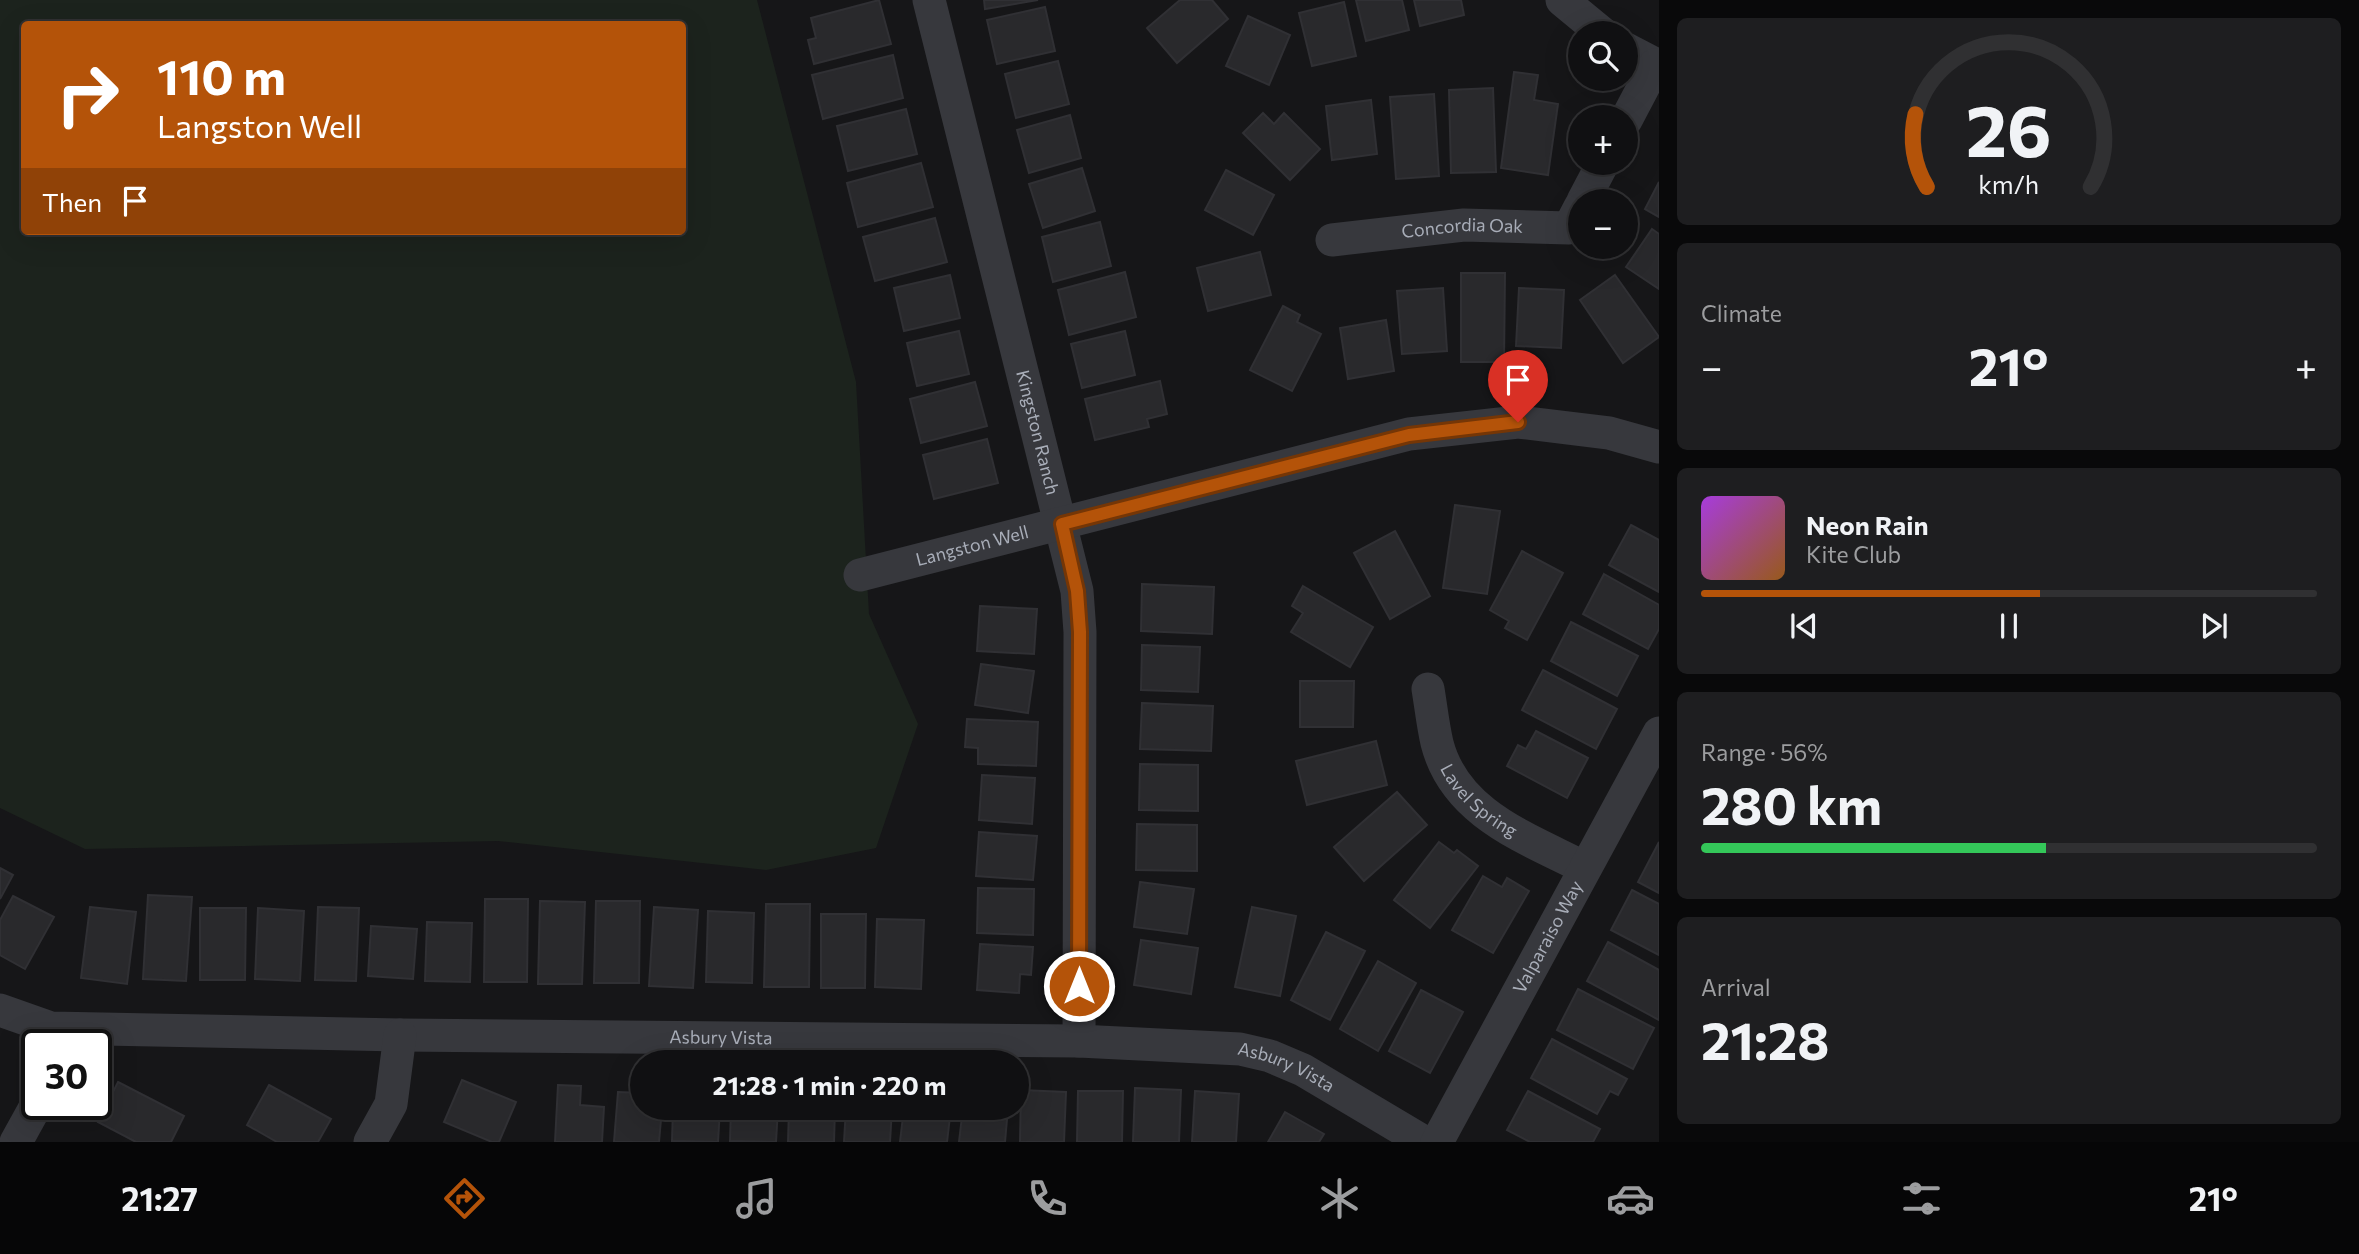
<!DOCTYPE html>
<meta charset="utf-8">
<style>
body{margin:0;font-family:Commissioner,sans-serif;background:#1e1e20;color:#f1f3f6;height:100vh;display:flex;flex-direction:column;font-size:26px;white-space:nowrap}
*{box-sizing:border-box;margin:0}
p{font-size:23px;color:#9c9d9f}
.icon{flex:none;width:38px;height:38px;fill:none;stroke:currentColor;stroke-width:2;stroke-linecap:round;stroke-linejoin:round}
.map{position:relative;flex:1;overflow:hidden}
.drawer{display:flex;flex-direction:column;gap:18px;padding:18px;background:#09090a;width:700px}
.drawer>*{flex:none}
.hud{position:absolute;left:21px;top:21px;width:665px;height:214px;border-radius:7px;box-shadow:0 7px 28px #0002,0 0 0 2px #303032;background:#b45309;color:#fff;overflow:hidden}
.fabs{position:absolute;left:1568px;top:21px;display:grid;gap:14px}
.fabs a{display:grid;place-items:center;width:70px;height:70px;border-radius:50%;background:#101012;box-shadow:0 7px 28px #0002,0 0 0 2px #303032;font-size:35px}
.speed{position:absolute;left:21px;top:1029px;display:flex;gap:14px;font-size:35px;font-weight:700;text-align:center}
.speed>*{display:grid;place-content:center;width:91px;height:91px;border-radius:50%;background:#101012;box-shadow:0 7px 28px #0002,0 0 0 2px #303032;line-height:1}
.speed .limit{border:4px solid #111;border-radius:10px;background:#fff;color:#111}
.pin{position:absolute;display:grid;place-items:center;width:60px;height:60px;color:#fff;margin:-72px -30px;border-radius:50% 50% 50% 0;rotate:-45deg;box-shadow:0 0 7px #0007}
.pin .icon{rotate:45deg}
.me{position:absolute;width:77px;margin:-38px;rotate:0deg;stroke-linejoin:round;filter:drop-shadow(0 0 5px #0008)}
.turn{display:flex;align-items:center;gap:24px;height:147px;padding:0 21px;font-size:32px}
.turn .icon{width:91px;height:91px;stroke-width:2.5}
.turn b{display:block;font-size:49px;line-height:60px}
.then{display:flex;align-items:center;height:66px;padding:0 21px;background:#0003;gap:14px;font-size:26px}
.big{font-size:52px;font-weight:700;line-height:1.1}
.drawer .tile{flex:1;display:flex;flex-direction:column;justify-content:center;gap:10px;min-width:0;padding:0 24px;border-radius:10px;background:#1e1e20}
.drawer .dial{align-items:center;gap:0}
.dial svg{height:182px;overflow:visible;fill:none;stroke:#303032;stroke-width:7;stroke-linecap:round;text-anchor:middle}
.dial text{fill:#f1f3f6;stroke:none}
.song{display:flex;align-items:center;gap:21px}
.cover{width:84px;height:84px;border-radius:10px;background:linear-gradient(135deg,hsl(280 70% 55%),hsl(30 70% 35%))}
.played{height:7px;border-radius:4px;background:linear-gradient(90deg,#b45309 55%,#303032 55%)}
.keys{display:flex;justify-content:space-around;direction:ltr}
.heat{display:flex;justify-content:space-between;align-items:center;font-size:38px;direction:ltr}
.charge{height:10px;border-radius:5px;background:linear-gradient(90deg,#34c759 56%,#303032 0)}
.trip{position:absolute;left:630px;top:1050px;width:399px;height:70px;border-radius:35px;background:#101012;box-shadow:0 7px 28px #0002,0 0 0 2px #303032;font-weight:700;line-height:70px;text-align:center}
.dock{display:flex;height:112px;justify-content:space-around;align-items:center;background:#060607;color:#9c9d9f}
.dock .icon{width:49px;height:49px}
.dock .active{color:#b45309}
.dock b{font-size:32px;color:#f1f3f6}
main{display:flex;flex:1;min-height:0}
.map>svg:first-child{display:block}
.green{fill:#1c231d;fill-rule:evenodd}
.building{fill:#29292c;stroke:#303034;stroke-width:2}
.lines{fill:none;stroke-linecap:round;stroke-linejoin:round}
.minor{stroke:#37383d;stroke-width:33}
.route-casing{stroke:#753606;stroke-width:18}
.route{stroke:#b45309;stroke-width:12}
.labels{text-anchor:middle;stroke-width:7;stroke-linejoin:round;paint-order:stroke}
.street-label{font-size:18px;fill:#a8adb8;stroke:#111113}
</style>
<main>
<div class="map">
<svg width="1659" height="1142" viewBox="0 0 1659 1142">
<rect width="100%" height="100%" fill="#161618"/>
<path class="green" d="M0,0H757L856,382L869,614L918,724L876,848L766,870L498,841L85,849L0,808ZM24,24H682V231H24Z"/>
<g class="building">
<polygon points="879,0 891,44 814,64 808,40 816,38 811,18"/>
<polygon points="984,0 1038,0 985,9"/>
<polygon points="1180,0 1212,0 1228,19 1177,63 1147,28"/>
<polygon points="1356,0 1402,0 1409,30 1366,41"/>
<polygon points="1414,0 1461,0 1464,15 1420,26"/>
<polygon points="1344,2 1356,56 1312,66 1299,13"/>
<polygon points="1045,7 1055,51 997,64 987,20"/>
<polygon points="1248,16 1290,35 1269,85 1226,66"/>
<polygon points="893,55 903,98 823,119 812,75"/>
<polygon points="1058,61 1069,104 1016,118 1005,74"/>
<polygon points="1514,72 1538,75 1534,100 1558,104 1548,175 1501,168"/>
<polygon points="1493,88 1496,172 1451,173 1449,90"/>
<polygon points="1434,94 1439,176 1396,179 1390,97"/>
<polygon points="1371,100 1377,154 1332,160 1326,106"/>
<polygon points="906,109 917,154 848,171 837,126"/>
<polygon points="1263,113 1274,124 1284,113 1320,149 1290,180 1243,133"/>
<polygon points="1070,115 1081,158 1029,173 1017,130"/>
<polygon points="921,163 933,207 858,227 847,183"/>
<polygon points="1082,168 1095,211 1043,228 1029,184"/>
<polygon points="1226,170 1274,195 1253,235 1205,210"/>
<polygon points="1659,182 1659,217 1645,209"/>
<polygon points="935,218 947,262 875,281 863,237"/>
<polygon points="1100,222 1111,266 1053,282 1042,237"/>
<polygon points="1652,229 1659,234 1659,289 1626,267"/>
<polygon points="1260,252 1271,295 1208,311 1197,268"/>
<polygon points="1125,272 1136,317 1069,335 1058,290"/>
<polygon points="1461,273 1505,273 1504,362 1461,362"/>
<polygon points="950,275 960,318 904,331 894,288"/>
<polygon points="1615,275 1659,337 1623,363 1580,300"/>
<polygon points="1443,288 1447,351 1402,354 1397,291"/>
<polygon points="1519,288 1564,290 1561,348 1516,346"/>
<polygon points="1283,306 1300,315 1297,322 1321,334 1292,391 1250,370"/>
<polygon points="1386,320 1394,371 1348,379 1340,328"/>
<polygon points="959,331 969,374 917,386 907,343"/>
<polygon points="1125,331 1135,375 1082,388 1071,344"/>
<polygon points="1160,381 1167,414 1147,419 1149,427 1095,440 1085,399"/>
<polygon points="975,382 987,426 921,443 910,399"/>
<polygon points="987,439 998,483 934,499 923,455"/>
<polygon points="1455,505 1500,511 1487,594 1443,588"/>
<polygon points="1631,525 1659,540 1659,592 1609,565"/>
<polygon points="1395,531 1430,596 1390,619 1354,553"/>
<polygon points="1522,551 1563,573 1527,640 1505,628 1509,621 1490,610"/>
<polygon points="1604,574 1659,605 1659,629 1648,649 1583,614"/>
<polygon points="1142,584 1214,587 1212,634 1141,631"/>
<polygon points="1303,586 1373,627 1350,667 1291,632 1303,613 1292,606"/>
<polygon points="980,606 1037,609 1034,654 977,651"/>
<polygon points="1571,622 1638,656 1617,696 1551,661"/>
<polygon points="1142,645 1200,647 1198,692 1141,690"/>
<polygon points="981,664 1034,671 1028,713 975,705"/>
<polygon points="1543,670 1617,709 1596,749 1522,710"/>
<polygon points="1300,681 1354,681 1353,727 1300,727"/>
<polygon points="1142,703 1213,706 1211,751 1140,749"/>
<polygon points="967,719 1038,722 1036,766 978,764 978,748 965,747"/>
<polygon points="1536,731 1588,758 1567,798 1507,766 1518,745 1526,749"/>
<polygon points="1376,741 1387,785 1307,805 1296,761"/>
<polygon points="1140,764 1198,765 1198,811 1139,810"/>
<polygon points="982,775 1035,778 1032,824 979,820"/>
<polygon points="1397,792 1427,825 1364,881 1334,847"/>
<polygon points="1137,824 1197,825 1197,871 1136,870"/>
<polygon points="979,832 1037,836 1033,880 976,876"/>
<polygon points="1439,842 1454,853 1457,850 1478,866 1430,928 1394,900"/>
<polygon points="1659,842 1659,893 1638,882"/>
<polygon points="0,868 13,875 0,899"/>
<polygon points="1483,876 1502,887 1507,878 1529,891 1493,953 1452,930"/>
<polygon points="1140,882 1194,889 1187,934 1134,927"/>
<polygon points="978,888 1034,889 1033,935 977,933"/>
<polygon points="1632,890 1659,904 1659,955 1611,930"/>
<polygon points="148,895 192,897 186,981 143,979"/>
<polygon points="13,896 54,917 25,969 0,955 0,920"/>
<polygon points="485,899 528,899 527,982 484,982"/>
<polygon points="540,901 585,902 582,984 538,984"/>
<polygon points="596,901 640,901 639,983 594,983"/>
<polygon points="766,904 810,904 809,987 764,987"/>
<polygon points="90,907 136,912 127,984 81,978"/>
<polygon points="318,907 359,908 356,981 315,980"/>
<polygon points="654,907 698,910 693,988 649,986"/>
<polygon points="1252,907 1296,916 1280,996 1235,987"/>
<polygon points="200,908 246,908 245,980 200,980"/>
<polygon points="258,908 304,911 300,981 255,979"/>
<polygon points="708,911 754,913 752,983 706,982"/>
<polygon points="821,914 866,914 865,988 821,988"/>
<polygon points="877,919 924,920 921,989 875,987"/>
<polygon points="427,922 472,923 470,982 425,981"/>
<polygon points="371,926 417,929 413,979 368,976"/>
<polygon points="1326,932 1365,951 1330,1020 1291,1000"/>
<polygon points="1141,940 1198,948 1191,994 1134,985"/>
<polygon points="1608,942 1659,970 1659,1020 1587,981"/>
<polygon points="980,944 1033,947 1031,975 1020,974 1019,993 977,990"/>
<polygon points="1378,961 1416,983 1378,1051 1340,1029"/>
<polygon points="1578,989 1654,1028 1633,1069 1557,1030"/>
<polygon points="1421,990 1463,1012 1430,1073 1389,1051"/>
<polygon points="1552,1039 1627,1079 1618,1095 1610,1091 1597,1114 1531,1078"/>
<polygon points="462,1080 516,1102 499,1142 492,1142 444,1122"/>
<polygon points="118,1082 184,1116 171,1142 136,1142 98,1122"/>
<polygon points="269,1085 331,1119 318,1142 277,1142 247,1125"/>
<polygon points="558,1085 581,1086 580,1105 604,1107 602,1142 555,1142"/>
<polygon points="1135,1088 1181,1090 1179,1142 1133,1142"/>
<polygon points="1021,1090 1066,1092 1064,1142 1020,1142"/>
<polygon points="1078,1091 1123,1091 1122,1142 1077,1142"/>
<polygon points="1195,1091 1239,1094 1236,1142 1192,1142"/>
<polygon points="1528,1091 1600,1129 1593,1142 1530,1142 1507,1130"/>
<polygon points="618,1092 642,1093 642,1108 662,1108 659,1142 614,1142"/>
<polygon points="673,1108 720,1108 718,1142 672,1141"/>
<polygon points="731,1108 778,1108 776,1142 730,1141"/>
<polygon points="789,1108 835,1108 834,1142 788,1142"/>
<polygon points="846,1108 892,1108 890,1142 844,1142"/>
<polygon points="904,1108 951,1108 947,1142 900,1142"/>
<polygon points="963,1108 1008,1108 1005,1142 959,1142"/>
<polygon points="1285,1112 1324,1134 1319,1142 1268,1142"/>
</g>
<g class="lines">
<g class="minor">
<path id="s1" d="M929,0L1077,591L1080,632L1079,1041"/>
<polyline points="1562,0 1602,33"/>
<polyline points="1626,49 1659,66"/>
<polyline points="1626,120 1655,65"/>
<polyline points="1583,201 1603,163"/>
<path id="s2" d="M1332,240L1464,225L1569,228L1580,207"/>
<path id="s3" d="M860,575L1409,434L1518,422L1609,433L1659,447"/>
<path id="s4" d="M1428,689C1431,707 1433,726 1437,743C1455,814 1527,838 1585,868"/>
<path id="s5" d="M0,1010L51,1028L400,1035L1079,1041L1240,1049L1270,1056L1303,1070L1424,1142"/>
<polyline points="16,1142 37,1104"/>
<polyline points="370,1142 391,1104 400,1035"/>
<path id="s6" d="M1437,1142L1659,733"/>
</g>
</g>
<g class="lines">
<defs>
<polyline id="route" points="1079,986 1080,632 1077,591 1062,524 1409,435 1518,422"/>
</defs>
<use href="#route" class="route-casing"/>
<use href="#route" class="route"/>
</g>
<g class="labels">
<g class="street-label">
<text dy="6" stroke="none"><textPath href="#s2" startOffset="131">Concordia Oak</textPath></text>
<text dy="6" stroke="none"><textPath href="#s1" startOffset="446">Kingston Ranch</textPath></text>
<text dy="6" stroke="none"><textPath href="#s3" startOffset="116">Langston Well</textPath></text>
<text dy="6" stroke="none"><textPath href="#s4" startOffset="128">Lavel Spring</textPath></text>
<text dy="6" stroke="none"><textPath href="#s6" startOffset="233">Valparaiso Way</textPath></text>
<text dy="6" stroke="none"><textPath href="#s5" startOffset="724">Asbury Vista</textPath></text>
<text dy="6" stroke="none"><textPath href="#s5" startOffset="1293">Asbury Vista</textPath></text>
</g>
</g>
</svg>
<div class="fabs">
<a><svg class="icon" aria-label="search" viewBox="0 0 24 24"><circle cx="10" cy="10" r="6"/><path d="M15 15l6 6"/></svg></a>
<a>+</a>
<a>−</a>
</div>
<div class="speed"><div class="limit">30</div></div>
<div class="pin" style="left:1518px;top:422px;background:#d93025"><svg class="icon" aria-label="arrive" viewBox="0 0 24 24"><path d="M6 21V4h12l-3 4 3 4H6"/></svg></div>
<svg class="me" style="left:1079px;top:986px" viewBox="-20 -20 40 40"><circle r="17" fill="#b45309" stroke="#fff" stroke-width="3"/><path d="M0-11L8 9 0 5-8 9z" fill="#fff"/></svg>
<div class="trip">21:28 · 1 min · 220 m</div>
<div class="hud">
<div class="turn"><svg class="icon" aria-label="right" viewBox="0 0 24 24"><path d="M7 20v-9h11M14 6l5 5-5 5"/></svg><div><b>110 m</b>Langston Well</div></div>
<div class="then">Then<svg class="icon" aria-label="arrive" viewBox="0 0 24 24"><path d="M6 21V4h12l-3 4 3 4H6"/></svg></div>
</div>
</div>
<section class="drawer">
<div class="tile dial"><svg viewBox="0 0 100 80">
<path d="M14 69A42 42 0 1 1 86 69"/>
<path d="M14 69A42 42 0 0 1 9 37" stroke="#b45309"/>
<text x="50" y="56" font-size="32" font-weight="700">26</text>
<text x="50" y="72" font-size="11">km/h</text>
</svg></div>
<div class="tile"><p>Climate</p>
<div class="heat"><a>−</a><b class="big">21°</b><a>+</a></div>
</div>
<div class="tile">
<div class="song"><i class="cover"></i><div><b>Neon Rain</b><p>Kite Club</p></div></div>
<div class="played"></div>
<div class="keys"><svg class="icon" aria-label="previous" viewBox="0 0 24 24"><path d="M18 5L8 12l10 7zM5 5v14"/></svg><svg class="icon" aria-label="pause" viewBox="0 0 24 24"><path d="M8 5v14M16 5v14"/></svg><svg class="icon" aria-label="next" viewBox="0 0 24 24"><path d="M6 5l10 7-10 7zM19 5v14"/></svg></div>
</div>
<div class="tile"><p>Range · 56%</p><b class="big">280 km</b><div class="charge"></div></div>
<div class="tile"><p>Arrival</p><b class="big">21:28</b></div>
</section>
</main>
<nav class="dock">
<b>21:27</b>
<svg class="icon active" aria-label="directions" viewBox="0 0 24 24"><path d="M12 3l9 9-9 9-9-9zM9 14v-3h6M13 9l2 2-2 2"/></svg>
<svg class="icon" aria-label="music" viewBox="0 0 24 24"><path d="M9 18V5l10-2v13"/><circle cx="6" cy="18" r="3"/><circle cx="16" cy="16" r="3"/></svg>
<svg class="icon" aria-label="phone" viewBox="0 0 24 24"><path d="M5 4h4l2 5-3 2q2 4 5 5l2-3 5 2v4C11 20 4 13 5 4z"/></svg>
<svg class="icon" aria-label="climate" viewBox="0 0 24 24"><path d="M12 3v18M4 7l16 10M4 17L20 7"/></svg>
<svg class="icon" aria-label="car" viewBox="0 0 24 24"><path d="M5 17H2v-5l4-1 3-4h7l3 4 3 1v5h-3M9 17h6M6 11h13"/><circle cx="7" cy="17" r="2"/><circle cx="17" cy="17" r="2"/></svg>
<svg class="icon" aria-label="filters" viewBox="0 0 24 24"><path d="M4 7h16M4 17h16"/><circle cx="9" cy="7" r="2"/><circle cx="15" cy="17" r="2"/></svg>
<b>21°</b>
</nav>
